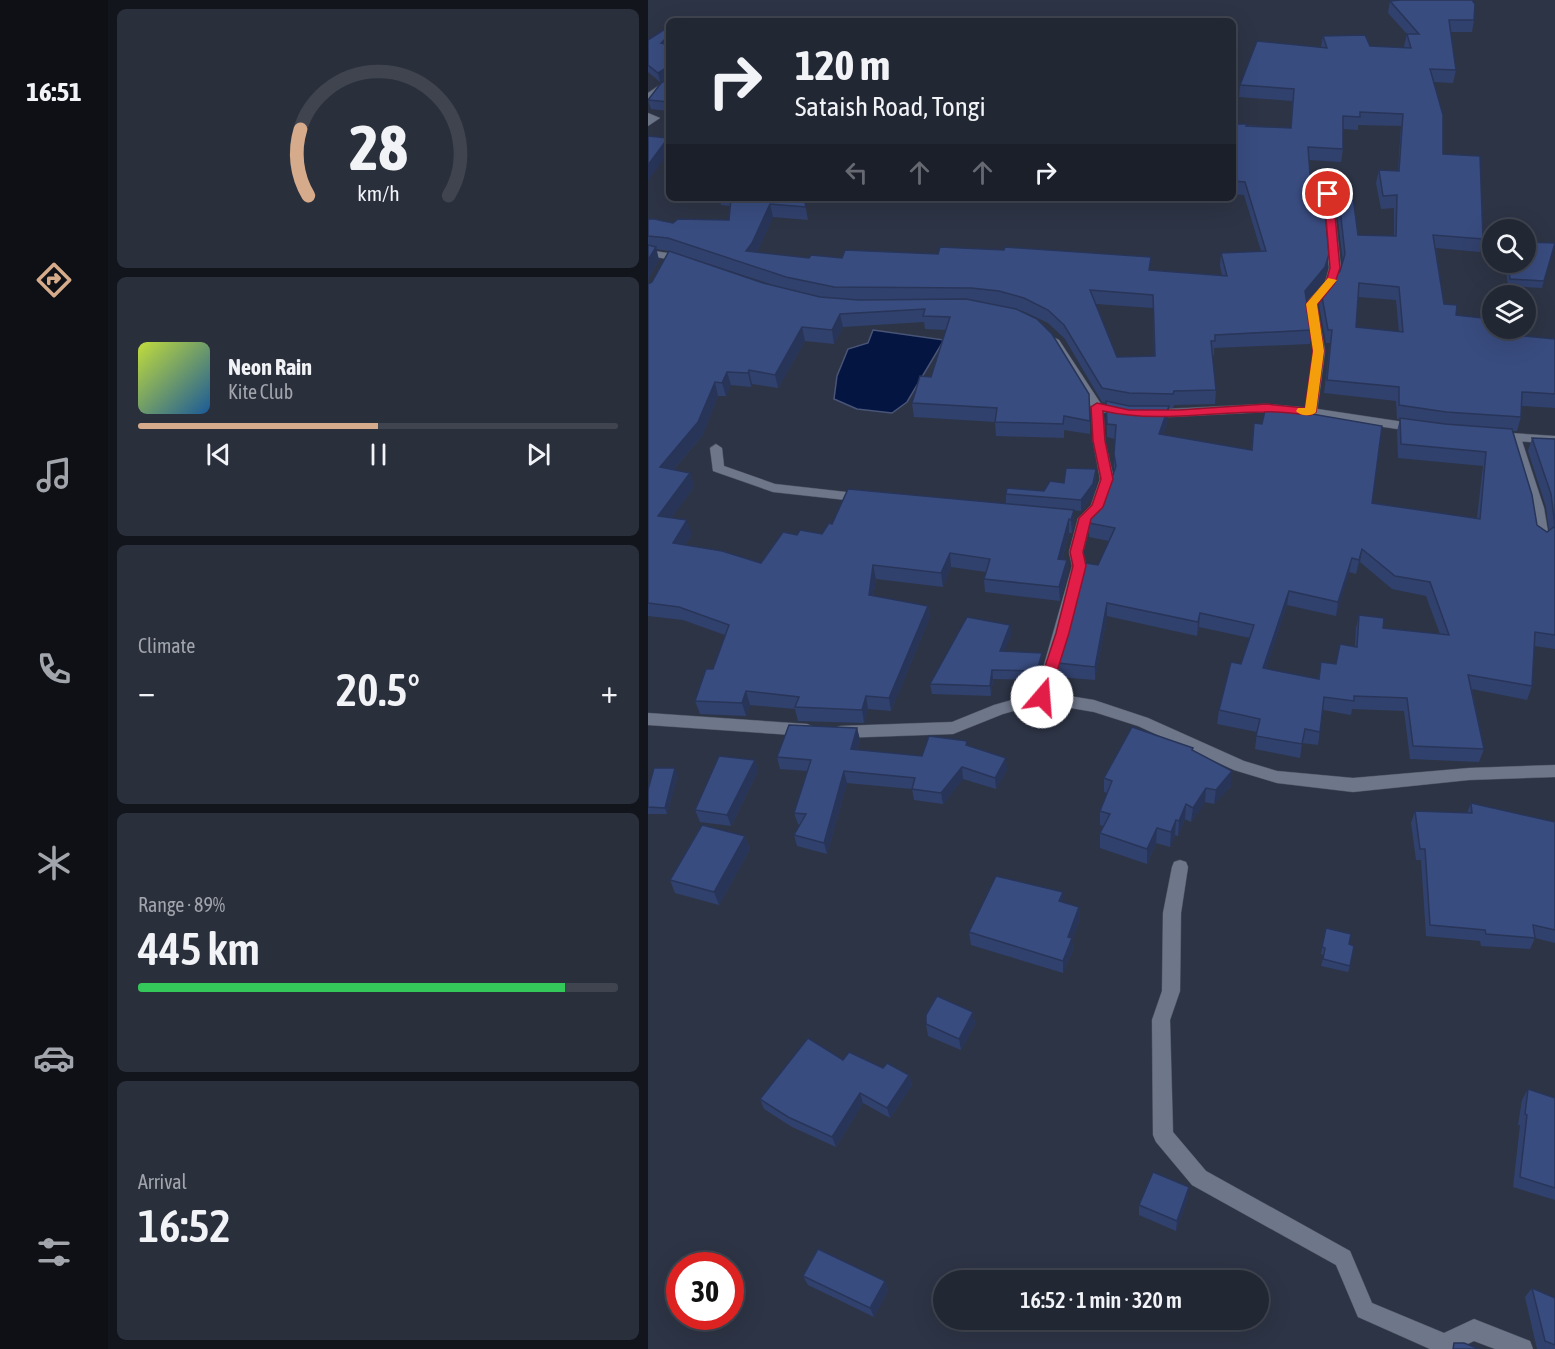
<!DOCTYPE html>
<meta charset="utf-8">
<style>
body{margin:0;font-family:"Asap Condensed",sans-serif;background:#2a2f3c;color:#f1f3f6;height:100vh;display:flex;flex-direction:column;font-size:22px;white-space:nowrap}
*{box-sizing:border-box;margin:0}
p{font-size:20px;color:#a2a5ac}
.icon{flex:none;width:33px;height:33px;fill:none;stroke:currentColor;stroke-width:2;stroke-linecap:round;stroke-linejoin:round}
.map{position:relative;flex:1;overflow:hidden}
.details{display:flex;flex-direction:column;gap:9px;padding:9px;background:#13151d;width:540px}
.details>*{flex:none}
.guide{position:absolute;left:18px;top:18px;width:570px;height:183px;border-radius:9px;box-shadow:0 6px 24px #0002,0 0 0 2px #3f444f;background:#222734;color:#f1f3f6;overflow:hidden}
.buttons{position:absolute;left:834px;top:219px;display:grid;gap:12px}
.buttons a{display:grid;place-items:center;width:54px;height:54px;border-radius:50%;background:#222734;box-shadow:0 6px 24px #0002,0 0 0 2px #3f444f;font-size:30px}
.speed{position:absolute;left:18px;top:1252px;display:flex;gap:12px;font-size:30px;font-weight:700;text-align:center}
.speed>*{display:grid;place-content:center;width:78px;height:78px;border-radius:50%;background:#222734;box-shadow:0 6px 24px #0002,0 0 0 2px #3f444f;line-height:1}
.speed .limit{border:9px solid #d22;background:#fff;color:#111}
.pin{position:absolute;display:grid;place-items:center;width:51px;height:51px;color:#fff;margin:-26px;border:3px solid #fff;border-radius:50%;box-shadow:0 2px 6px #0007}
.me{position:absolute;width:66px;margin:-33px;rotate:18deg;stroke-linejoin:round;filter:drop-shadow(0 0 4px #0008)}
.turn{display:flex;align-items:center;gap:21px;height:126px;padding:0 30px;font-size:27px}
.turn .icon{width:78px;height:78px;stroke-width:2.5}
.turn b{display:block;font-size:42px;line-height:51px}
.lanes{display:flex;align-items:center;height:57px;padding:0 30px;background:#0003;justify-content:center;gap:30px;direction:ltr}
.lanes .off{opacity:.35}
.big{font-size:45px;font-weight:600;line-height:1.1}
.details .widget{flex:1;display:flex;flex-direction:column;justify-content:center;gap:9px;min-width:0;padding:0 21px;border-radius:9px;background:#2a2f3c}
.details .dial{align-items:center;gap:0}
.dial svg{height:156px;overflow:visible;fill:none;stroke:#3f444f;stroke-width:7;stroke-linecap:round;text-anchor:middle}
.dial text{fill:#f1f3f6;stroke:none}
.song{display:flex;align-items:center;gap:18px}
.cover{width:72px;height:72px;border-radius:9px;background:linear-gradient(135deg,hsl(70 70% 55%),hsl(210 70% 35%))}
.played{height:6px;border-radius:3px;background:linear-gradient(90deg,#d6ab8b 50%,#3f444f 50%)}
.keys{display:flex;justify-content:space-around;direction:ltr}
.heat{display:flex;justify-content:space-between;align-items:center;font-size:33px;direction:ltr}
.charge{height:9px;border-radius:4px;background:linear-gradient(90deg,#34c759 89%,#3f444f 0)}
.trip{position:absolute;left:285px;top:1270px;width:336px;height:60px;border-radius:30px;background:#222734;box-shadow:0 6px 24px #0002,0 0 0 2px #3f444f;font-weight:600;line-height:60px;text-align:center}
main{display:flex;flex:1;min-height:0}
.dock{display:flex;flex-direction:column;width:108px;justify-content:space-around;align-items:center;background:#0e1015;color:#a2a5ac}
.dock .icon{width:42px;height:42px}
.dock .on{color:#d6ab8b}
.dock b{font-size:27px;color:#f1f3f6}
.map>svg:first-child{display:block}
.water{fill:#051542;stroke:#485578;stroke-width:1.5}
.lines{fill:none;stroke-linecap:round;stroke-linejoin:round}
.minor-casing{stroke:#4b5160;stroke-width:1}
.tertiary-casing{stroke:#4b5160;stroke-width:1}
.minor{fill:#6e768a;fill-rule:evenodd}
.tertiary{fill:#6e768a;fill-rule:evenodd}
.wall{fill:#31416d;fill-rule:evenodd}
.shaded-wall{fill:#283559}
.building{fill:#394c7f;stroke:#283559;stroke-width:1.5;fill-rule:evenodd}
.route{fill:#e11d48;stroke:#92132f;stroke-width:1.5}
.slow{fill:#f59e0b}
</style>
<main>
<nav class="dock">
<b>16:51</b>
<svg class="icon on" aria-label="directions" viewBox="0 0 24 24"><path d="M12 3l9 9-9 9-9-9zM9 14v-3h6M13 9l2 2-2 2"/></svg>
<svg class="icon" aria-label="music" viewBox="0 0 24 24"><path d="M9 18V5l10-2v13"/><circle cx="6" cy="18" r="3"/><circle cx="16" cy="16" r="3"/></svg>
<svg class="icon" aria-label="phone" viewBox="0 0 24 24"><path d="M5 4h4l2 5-3 2q2 4 5 5l2-3 5 2v4C11 20 4 13 5 4z"/></svg>
<svg class="icon" aria-label="climate" viewBox="0 0 24 24"><path d="M12 3v18M4 7l16 10M4 17L20 7"/></svg>
<svg class="icon" aria-label="car" viewBox="0 0 24 24"><path d="M5 17H2v-5l4-1 3-4h7l3 4 3 1v5h-3M9 17h6M6 11h13"/><circle cx="7" cy="17" r="2"/><circle cx="17" cy="17" r="2"/></svg>
<svg class="icon" aria-label="filters" viewBox="0 0 24 24"><path d="M4 7h16M4 17h16"/><circle cx="9" cy="7" r="2"/><circle cx="15" cy="17" r="2"/></svg>
</nav>
<section class="details">
<div class="widget dial"><svg viewBox="0 0 100 80">
<path d="M14 69A42 42 0 1 1 86 69"/>
<path d="M14 69A42 42 0 0 1 10 35" stroke="#d6ab8b"/>
<text x="50" y="56" font-size="32" font-weight="700">28</text>
<text x="50" y="72" font-size="11">km/h</text>
</svg></div>
<div class="widget">
<div class="song"><i class="cover"></i><div><b>Neon Rain</b><p>Kite Club</p></div></div>
<div class="played"></div>
<div class="keys"><svg class="icon" aria-label="previous" viewBox="0 0 24 24"><path d="M18 5L8 12l10 7zM5 5v14"/></svg><svg class="icon" aria-label="pause" viewBox="0 0 24 24"><path d="M8 5v14M16 5v14"/></svg><svg class="icon" aria-label="next" viewBox="0 0 24 24"><path d="M6 5l10 7-10 7zM19 5v14"/></svg></div>
</div>
<div class="widget"><p>Climate</p>
<div class="heat"><a>−</a><b class="big">20.5°</b><a>+</a></div>
</div>
<div class="widget"><p>Range · 89%</p><b class="big">445 km</b><div class="charge"></div></div>
<div class="widget"><p>Arrival</p><b class="big">16:52</b></div>
</section>
<div class="map">
<svg width="907" height="1349" viewBox="0 0 907 1349">
<rect width="100%" height="100%" fill="#2d3445"/>
<polygon class="water" points="225,330 296,340 259,402 244,413 209,409 186,399 189,376 200,349 220,343"/>
<g class="lines">
<defs>
<g id="minor">
<polygon points="21,79 21,86 0,100 0,93"/>
<polygon points="0,113 12,118 0,126"/>
<polygon points="680,191 685,194 693,268 688,283 669,304 677,351 669,412 663,416 657,412 665,351 657,304 677,282 681,268 675,194"/>
<polygon points="449,403 455,407 457,441 466,479 456,507 443,520 435,552 438,566 403,693 446,700 500,718 596,761 629,771 705,778 821,768 907,765 907,777 821,780 705,792 629,783 586,770 490,726 446,712 394,703 355,714 305,734 192,738 186,736 184,732 186,728 192,726 304,722 346,705 388,693 424,566 421,552 430,518 443,505 452,479 445,441 443,407"/>
<polygon points="867,434 873,438 896,508 901,538 894,543 887,538 882,508 861,438"/>
<polygon points="68,444 74,448 76,466 127,484 216,494 223,498 216,502 125,492 65,471 62,448"/>
<polygon points="0,713 159,724 164,726 167,730 164,734 159,736 0,725"/>
<polygon points="532,860 538,862 540,867 533,913 532,991 522,1020 525,1132 558,1171 702,1251 724,1303 796,1333 826,1319 882,1341 885,1349 847,1349 826,1341 809,1349 782,1349 710,1317 688,1265 544,1185 508,1142 505,1135 504,1020 514,991 515,913 524,867 526,862"/>
</g>
<g id="tertiary">
<polygon points="0,250 26,254 43,262 38,265 20,259 0,256"/>
<polygon points="407,338 411,340 453,404 481,410 483,413 481,416 477,417 445,410 401,342"/>
<polygon points="618,404 663,408 769,424 775,428 769,432 663,416 618,412 501,418 495,414 501,410"/>
<polygon points="846,432 907,436 907,444 842,439 840,436"/>
</g>
</defs>
<use href="#minor" class="minor-casing"/>
<use href="#tertiary" class="tertiary-casing"/>
<use href="#minor" class="minor"/>
<use href="#tertiary" class="tertiary"/>
</g>
<g class="wall">
<path d="M742,1L826,20L824,32H803L808,70L805,83L786,82L795,154L835,239L832,252L788,248L796,304L808,315L866,335L907,339V408L874,406L873,417L869,431H865L889,525L899,532L901,530L898,507L880,451L884,438L907,439V649L886,646L884,686L879,700L824,689L836,749L831,762L762,759L756,711L704,709L703,715L675,710L670,745L654,743L652,758L607,749L609,732L569,724L571,710L593,664L602,638L551,627L549,636L459,616L447,680L410,677V663L450,565L461,541L441,537V523L458,494L466,471V454L467,439L459,437L458,403L454,402L417,339L400,323L377,312L370,310L442,421V434L416,430V438L348,436L347,422L266,417L264,403L283,377L298,330L277,329L276,322L195,327L186,344L157,341L130,388L104,384L103,387L83,385L78,396H70L54,436L25,470L42,473L46,487L23,518L44,534L37,545L113,563L149,535L174,534L184,524L358,504V494L396,491L416,483L448,469V480L445,495L433,511L414,509L426,510V524L424,533H421L414,560L419,574L412,601L337,592L336,579L338,572L303,567L295,587L228,579L225,596L280,606L281,619L243,711L220,709L216,723L150,721L147,709L102,705L98,716L52,714L47,701L65,669L77,635L35,620L0,616V284L4,282L21,251L8,249L11,260L0,280V219L25,223L81,220L82,206L73,205L71,198H156L160,220L125,217L109,252L161,258H194L503,270L574,275L572,266L573,253L613,251L596,195L585,194V124L643,128L644,101L591,97L592,85L673,47L675,36L722,46L757,48L756,46L759,34L740,13ZM710,125L753,126L750,171L731,170L728,183L733,209L746,208V236L710,235L690,190L688,203L695,262L692,271L673,291L671,305L678,343H682L676,393L748,401L749,419H752L749,431L750,458L835,466L829,518L724,503L606,423L603,450L515,435L520,420L521,408H525L526,405L567,404L568,390L564,355H566V348L662,344L663,330L658,300L675,281L679,268L681,254L663,189L661,160L693,162L695,149V129L710,130ZM22,251L125,285L115,283ZM710,297L748,300L751,332L708,327ZM448,304L505,308L506,356L469,357ZM712,562L744,589L778,596L792,634L735,628L711,615L708,628L707,646L688,664L673,662L670,679L618,669L639,605L688,616L701,572L708,574Z"/>
<polygon points="21,33 21,111 3,109 0,100 20,79 20,77 12,82 0,72 0,40"/>
<polygon points="907,243 894,288 860,286 857,262 878,262"/>
<polygon points="362,625 363,635 356,651 394,662 389,680 345,679 343,696 284,694 282,684"/>
<polygon points="209,728 212,740 209,750 274,756 320,746 359,770 348,789 315,779 295,804 266,800 264,789 199,783 179,854 149,846 146,835 152,825 150,824 146,813 159,771 132,769 129,757"/>
<polygon points="545,750 583,786 566,804 557,802 543,822 537,819 530,836 527,835 522,847 508,843 499,864 452,848 452,833 455,826 452,825 452,811 459,793 456,792 456,778"/>
<polygon points="107,760 110,771 83,826 52,822 47,810"/>
<polygon points="30,775 19,814 0,814 0,790"/>
<polygon points="823,803 907,822 907,943 887,938 882,949 833,946 832,941 778,936 773,860 768,860 763,823 767,811 819,813"/>
<polygon points="97,836 102,849 71,905 27,893 22,880"/>
<polygon points="415,892 415,902 431,907 432,919 424,940 425,950 415,973 323,945 321,932"/>
<polygon points="678,928 701,944 702,966 700,972 673,966 676,955 673,954"/>
<polygon points="325,1012 327,1024 313,1050 280,1036 278,1024"/>
<polygon points="195,1060 235,1068 261,1075 264,1085 242,1118 215,1103 188,1147 144,1127 116,1109 112,1099"/>
<polygon points="880,1089 907,1098 907,1200 865,1187 872,1125 870,1125 874,1100"/>
<polygon points="540,1197 528,1231 491,1215 491,1205"/>
<polygon points="155,1276 237,1281 240,1290 226,1317 160,1285"/>
<polygon points="884,1288 907,1298 907,1349 889,1349 877,1297"/>
</g>
<g class="shaded-wall">
<polygon points="21,35 21,46 13,43"/>
<polygon points="18,68 20,77 12,82 10,73"/>
<polygon points="20,138 21,143 21,152 0,181 0,165"/>
<polygon points="122,204 125,217 107,257 98,251"/>
<polygon points="8,247 11,260 0,280 0,260"/>
<polygon points="681,254 679,268 675,281 655,304 657,291"/>
<polygon points="192,314 195,327 186,344 184,330"/>
<polygon points="154,327 157,341 130,388 127,375"/>
<polygon points="101,370 104,384 103,387 100,373"/>
<polygon points="79,372 83,385 78,396 74,383"/>
<polygon points="67,382 70,396 54,436 16,480 12,467"/>
<polygon points="521,406 520,420 511,448 511,434"/>
<polygon points="448,469 448,480 445,495 433,511 433,500"/>
<polygon points="42,473 46,487 15,529 10,516"/>
<polygon points="426,510 426,524 424,533 423,520"/>
<polygon points="421,519 421,533 410,573 410,559"/>
<polygon points="39,520 44,534 29,557 25,543"/>
<polygon points="714,549 712,562 708,574 711,560"/>
<polygon points="302,553 303,567 295,587 293,573"/>
<polygon points="704,558 701,572 688,616 690,602"/>
<polygon points="419,560 419,574 412,601 411,587"/>
<polygon points="225,565 228,579 223,608 221,595"/>
<polygon points="641,591 639,605 614,682 615,668"/>
<polygon points="459,603 459,616 447,680 447,667"/>
<polygon points="280,606 281,619 243,711 241,698"/>
<polygon points="552,613 551,627 549,636 550,622"/>
<polygon points="362,625 363,635 353,660 352,651"/>
<polygon points="394,653 394,662 389,680 389,671"/>
<polygon points="344,670 345,679 343,696 342,686"/>
<polygon points="98,691 102,705 98,716 94,703"/>
<polygon points="218,696 220,709 216,723 214,710"/>
<polygon points="209,728 212,740 205,761 203,749"/>
<polygon points="358,758 359,770 348,789 347,778"/>
<polygon points="107,760 110,771 83,826 79,815"/>
<polygon points="314,767 315,779 295,804 293,793"/>
<polygon points="27,768 30,775 19,814 17,808"/>
<polygon points="196,771 199,783 179,854 176,843"/>
<polygon points="584,771 583,786 566,804 568,790"/>
<polygon points="558,788 557,802 543,822 545,808"/>
<polygon points="538,804 537,819 530,836 531,821"/>
<polygon points="528,820 527,835 522,847 523,832"/>
<polygon points="509,828 508,843 499,864 499,849"/>
<polygon points="97,836 102,849 71,905 66,892"/>
<polygon points="415,892 415,905 411,901"/>
<polygon points="431,907 432,919 424,940 425,950 415,973 415,961 420,937"/>
<polygon points="325,1012 327,1024 313,1050 311,1039"/>
<polygon points="261,1075 264,1085 242,1118 239,1108"/>
<polygon points="212,1093 215,1103 188,1147 184,1137"/>
<polygon points="541,1187 540,1197 528,1231 529,1221"/>
<polygon points="237,1281 240,1290 226,1317 222,1308"/>
</g>
<g class="building">
<path d="M753,0H824L827,4L826,20H801L808,70L782,69L795,115V154L832,156L835,239L785,235L796,304L809,305L808,315L844,319V328H866V335L907,339V394L874,392L873,417L798,412L751,405V387L679,380L684,330H680L673,291L692,271L697,254L690,190H704L710,235L748,236L749,195L735,196L731,170L751,171L755,114L712,112V117L695,116V149L660,147L663,189H675L681,254L677,267L657,291L663,330L567,335V341H563L568,390L526,391L525,394L481,393L454,388L416,325L400,310L376,298L351,291L323,288L186,287L138,277L20,238L0,236V219H6L25,223L30,219L81,220L83,198H156L158,207L122,204L104,243L98,251L161,258L163,255L194,258L197,250L290,254L292,247L356,250L357,247L503,257L501,270L579,276L573,253L618,251L597,182L585,181V124H599L598,126L643,128L646,89L592,85L609,41L679,48L675,36L717,35L722,46L763,48L759,34H771L742,1ZM711,283L751,287L755,332L708,327ZM442,290L505,295L507,356L469,357Z"/>
<polygon points="17,29 21,33 21,35 13,43 21,45 21,70 18,68 10,73 0,65 0,40"/>
<polygon points="21,71 21,102 0,100 13,83 20,79"/>
<polygon points="0,136 20,138 0,165"/>
<polygon points="878,242 907,243 896,281 862,279 860,262 878,262"/>
<polygon points="0,245 8,247 0,260"/>
<polygon points="21,251 115,283 172,297 211,300 318,299 368,309 389,319 404,334 441,394 442,421 416,416 415,424 347,422 349,408 264,403 272,376 283,377 302,317 275,316 277,309 192,314 184,330 154,327 127,375 101,370 100,373 79,372 74,383 67,382 50,422 12,467 42,473 10,516 39,520 25,543 74,551 113,563 135,532 149,535 152,530 174,534 181,523 184,524 200,489 426,510 423,520 421,519 410,559 419,560 411,587 336,579 342,559 302,553 293,573 225,565 221,595 280,606 241,698 218,696 214,710 147,707 151,697 98,691 94,703 47,701 58,669 65,669 81,625 31,607 0,603 0,284 4,282"/>
<path d="M458,401L481,406H521L511,434L604,450L606,423L614,424L618,406L734,426L724,503L832,519L838,452L753,444L752,418L797,424L864,429L884,495L889,525L899,532L907,526V635L887,632L884,686L820,675L836,749L765,746L759,698L706,696V701L676,697L672,732L657,729L654,744L608,736L612,719L571,710L583,662L593,664L606,625L552,613L550,622L459,603L447,667L410,663L437,563L450,565L467,528L441,523L445,507L458,494L468,466L466,454L468,425L459,424ZM714,549L747,576L782,582L801,635L735,628L736,618L711,615L709,647L692,644L688,664L673,662L671,679L615,668L641,591L690,602L704,558L711,560Z"/>
<polygon points="884,438 907,439 907,526 903,494"/>
<polygon points="418,468 448,469 445,484 433,500 358,494 359,488 396,491 402,481 416,483"/>
<polygon points="319,617 362,625 352,651 394,653 389,671 344,670 342,686 282,684"/>
<polygon points="141,725 209,728 203,749 274,756 281,736 319,741 318,745 358,758 347,778 314,767 293,793 264,789 267,778 196,771 176,843 146,835 158,814 146,813 163,760 129,757"/>
<polygon points="484,727 545,748 544,750 584,771 568,790 558,788 545,808 538,804 531,821 528,820 523,832 509,828 499,849 452,833 462,814 452,811 464,781 456,778"/>
<polygon points="71,756 107,760 79,815 47,810"/>
<polygon points="6,768 27,768 17,808 0,807 0,790"/>
<polygon points="823,803 907,822 907,930 885,925 887,938 838,934 837,930 782,925 777,849 772,849 767,811 824,813"/>
<polygon points="54,825 97,836 66,892 22,880"/>
<polygon points="348,876 415,892 411,901 431,907 420,937 424,938 415,961 321,932"/>
<polygon points="678,928 703,934 701,944 706,946 702,966 675,959 677,948 674,947"/>
<polygon points="289,996 325,1012 311,1039 278,1024 278,1015"/>
<polygon points="160,1038 195,1060 201,1052 235,1068 239,1063 261,1075 239,1108 212,1093 184,1137 140,1117 112,1099"/>
<polygon points="880,1089 907,1098 907,1188 872,1177 879,1115 877,1114"/>
<polygon points="505,1172 541,1187 529,1221 491,1205"/>
<polygon points="170,1249 237,1281 222,1308 155,1276"/>
<polygon points="884,1288 907,1298 907,1345 897,1341"/>
<polygon points="806,1343 816,1343 831,1349 805,1349"/>
</g>
<path class="route" d="M680,191L685,194L692,268L687,283L669,305L676,351L668,412L663,415C647,414 632,411 616,412C562,412 509,423 455,411L457,441L465,479L455,507L443,519L435,552L438,566L421,633L401,697L399,701H389L387,697L408,633L425,566L422,552L431,518L444,505L453,479L445,441L443,407L449,403L481,410H531L618,404L657,408L665,351L658,304L678,282L682,268L676,194Z"/>
<path class="slow" d="M680,278L689,280L669,304L676,351L668,412C664,417 652,416 648,411L650,408H657L665,351L658,304Z"/>
</svg>
<div class="buttons">
<a><svg class="icon" aria-label="search" viewBox="0 0 24 24"><circle cx="10" cy="10" r="6"/><path d="M15 15l6 6"/></svg></a>
<a><svg class="icon" aria-label="layers" viewBox="0 0 24 24"><path d="M12 4l9 5-9 5-9-5zM3 14l9 5 9-5"/></svg></a>
</div>
<div class="speed"><div class="limit">30</div></div>
<div class="pin" style="left:680px;top:194px;background:#d93025"><svg class="icon" aria-label="arrive" viewBox="0 0 24 24"><path d="M6 21V4h12l-3 4 3 4H6"/></svg></div>
<svg class="me" style="left:394px;top:697px" viewBox="-20 -20 40 40"><circle r="19" fill="#fff"/><path d="M0-13L10 11 0 6-10 11z" fill="#e11d48"/></svg>
<div class="trip">16:52 · 1 min · 320 m</div>
<div class="guide">
<div class="turn"><svg class="icon" aria-label="right" viewBox="0 0 24 24"><path d="M7 20v-9h11M14 6l5 5-5 5"/></svg><div><b>120 m</b>Sataish Road, Tongi</div></div>
<div class="lanes"><svg class="icon off" aria-label="left" viewBox="0 0 24 24"><path d="M17 20v-9H6M10 6l-5 5 5 5"/></svg><svg class="icon off" aria-label="ahead" viewBox="0 0 24 24"><path d="M12 20V5M6 11l6-6 6 6"/></svg><svg class="icon off" aria-label="ahead" viewBox="0 0 24 24"><path d="M12 20V5M6 11l6-6 6 6"/></svg><svg class="icon" aria-label="right" viewBox="0 0 24 24"><path d="M7 20v-9h11M14 6l5 5-5 5"/></svg></div>
</div>
</div>
</main>
